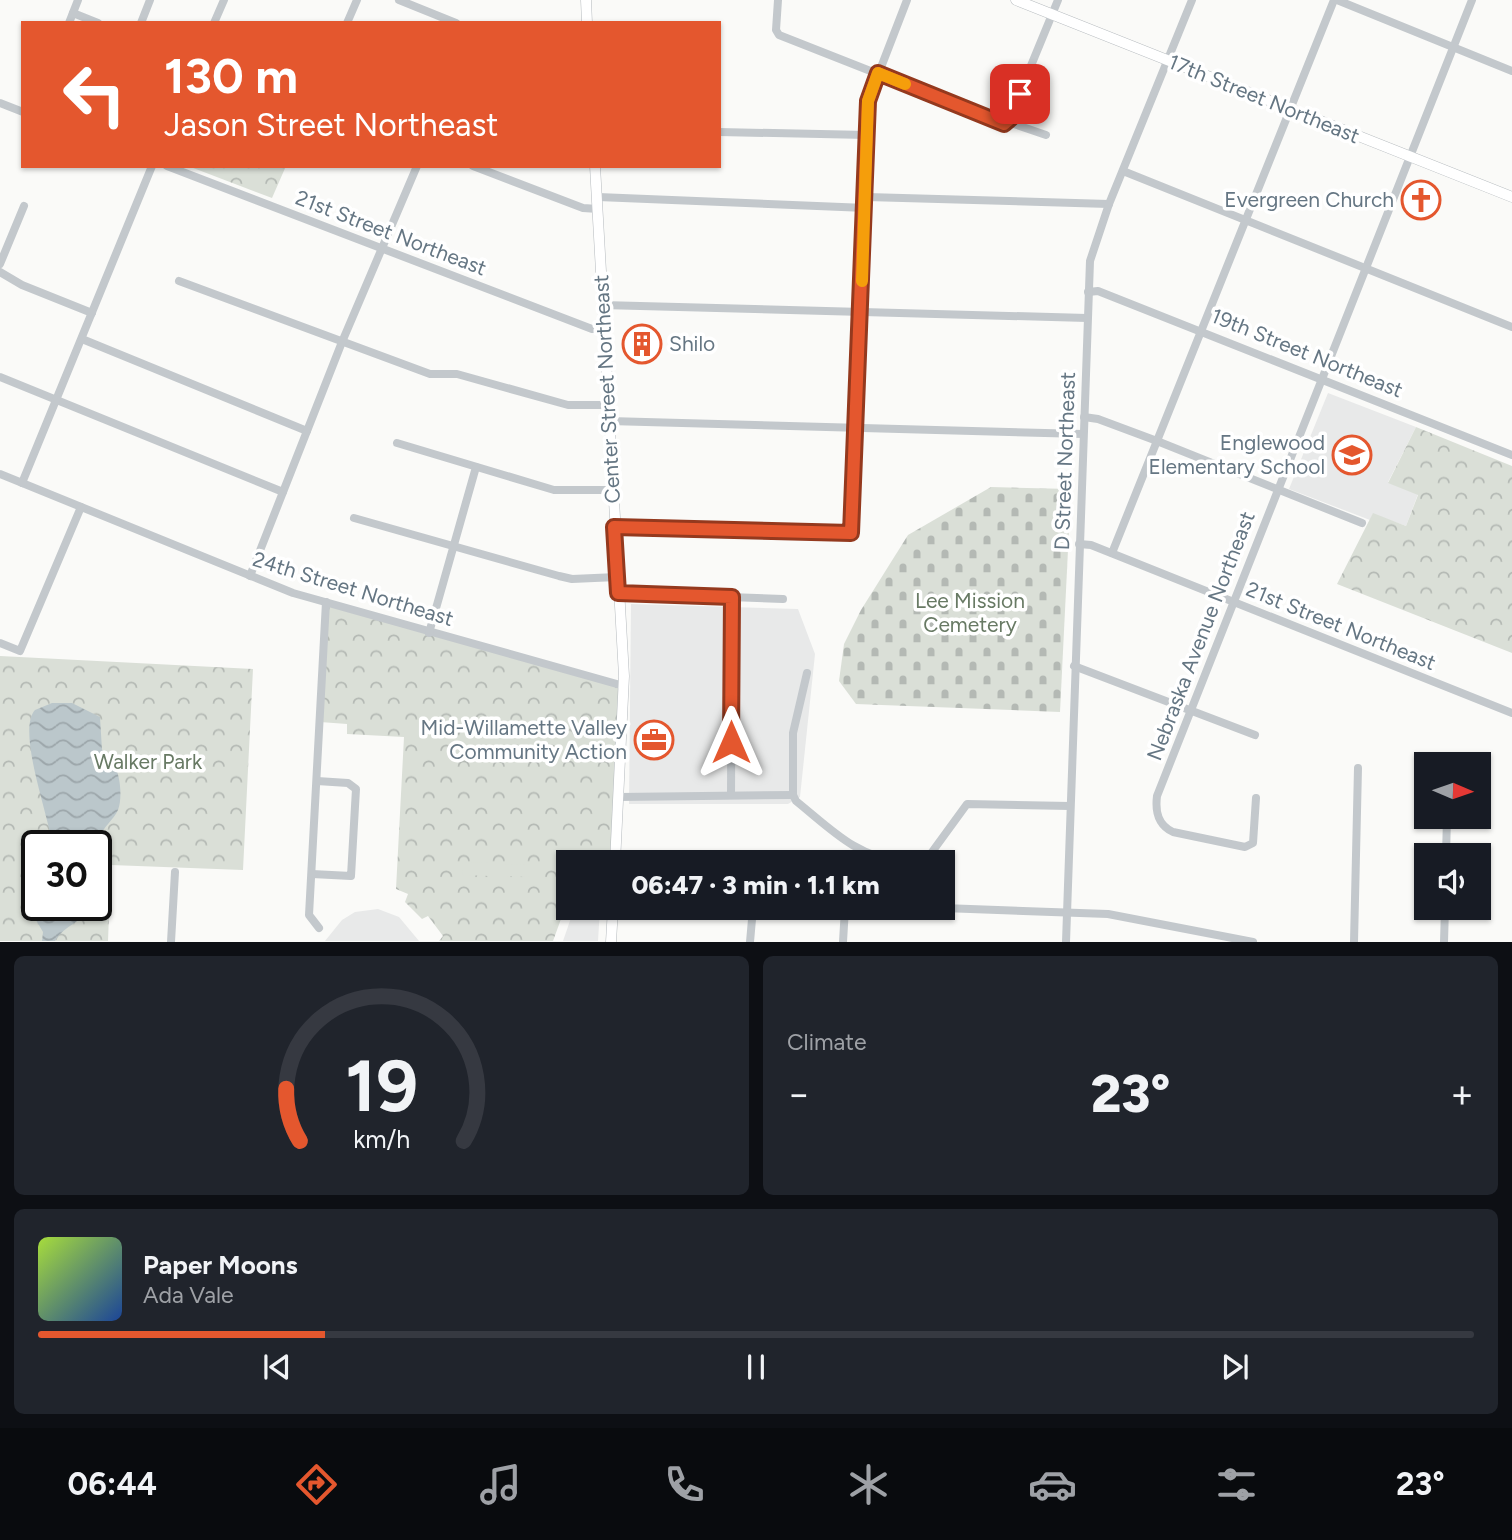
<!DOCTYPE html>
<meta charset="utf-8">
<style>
body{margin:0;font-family:Figtree,sans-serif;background:#20242c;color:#f1f3f6;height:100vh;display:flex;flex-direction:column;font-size:26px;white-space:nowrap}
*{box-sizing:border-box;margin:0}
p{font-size:23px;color:#9ea1a6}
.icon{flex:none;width:38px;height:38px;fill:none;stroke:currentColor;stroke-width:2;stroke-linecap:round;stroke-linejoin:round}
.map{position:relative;height:942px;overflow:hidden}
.panel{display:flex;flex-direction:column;gap:14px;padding:14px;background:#0d0f14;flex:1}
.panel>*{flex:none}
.top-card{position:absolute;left:21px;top:21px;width:700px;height:147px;border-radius:0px;box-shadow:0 2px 5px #0004;background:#e4572e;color:#fff;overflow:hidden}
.needle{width:46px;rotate:92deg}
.fabs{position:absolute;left:1414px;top:752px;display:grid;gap:14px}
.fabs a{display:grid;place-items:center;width:77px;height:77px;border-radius:0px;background:#171b24;box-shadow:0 2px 5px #0004;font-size:35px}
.speed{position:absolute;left:21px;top:830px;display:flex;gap:14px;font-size:35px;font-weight:700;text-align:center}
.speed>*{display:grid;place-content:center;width:91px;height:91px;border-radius:50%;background:#171b24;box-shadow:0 2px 5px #0004;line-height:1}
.speed .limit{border:4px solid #111;border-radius:10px;background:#fff;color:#111}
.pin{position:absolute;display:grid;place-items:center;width:60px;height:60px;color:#fff;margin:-30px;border-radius:14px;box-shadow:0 4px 10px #0006}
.me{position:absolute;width:77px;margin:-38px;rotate:0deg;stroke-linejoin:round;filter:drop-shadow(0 0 5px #0008)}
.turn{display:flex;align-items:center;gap:24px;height:147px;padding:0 28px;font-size:32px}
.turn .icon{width:91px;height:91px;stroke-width:2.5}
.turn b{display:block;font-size:49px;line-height:60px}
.big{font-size:52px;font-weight:800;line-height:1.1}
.panel .widget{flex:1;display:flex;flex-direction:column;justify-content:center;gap:10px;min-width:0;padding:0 24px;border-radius:10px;background:#20242c}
.panel .dial{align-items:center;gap:0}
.dial svg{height:182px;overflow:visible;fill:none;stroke:#363941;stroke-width:7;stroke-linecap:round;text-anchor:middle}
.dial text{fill:#f1f3f6;stroke:none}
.song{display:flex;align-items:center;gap:21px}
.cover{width:84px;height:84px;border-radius:10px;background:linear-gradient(135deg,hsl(80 70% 55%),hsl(220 70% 35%))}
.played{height:7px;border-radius:4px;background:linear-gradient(90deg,#e4572e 20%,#363941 20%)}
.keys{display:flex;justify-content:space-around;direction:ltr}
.heat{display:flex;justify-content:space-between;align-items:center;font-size:38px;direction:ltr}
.panel .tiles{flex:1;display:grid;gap:14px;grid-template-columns:1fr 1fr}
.widget:last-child{grid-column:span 2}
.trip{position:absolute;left:556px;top:850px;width:399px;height:70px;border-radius:0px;background:#171b24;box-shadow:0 2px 5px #0004;font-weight:800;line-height:70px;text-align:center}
.dock{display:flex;height:112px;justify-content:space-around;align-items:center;background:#090b0e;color:#9ea1a6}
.dock .icon{width:49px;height:49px}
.dock .on{color:#e4572e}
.dock b{font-size:32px;color:#f1f3f6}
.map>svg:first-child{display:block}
.built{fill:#e8e9e9}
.forest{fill:url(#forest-crowns);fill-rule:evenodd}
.cemetery{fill:url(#cemetery-stones)}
.pitch{fill:#dadfd7}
.water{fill:url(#water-waves)}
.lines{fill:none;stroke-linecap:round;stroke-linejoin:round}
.major-casing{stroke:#b5babe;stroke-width:11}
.minor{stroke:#c3c8cc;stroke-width:8}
.major{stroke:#fff;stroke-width:10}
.route-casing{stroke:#94391e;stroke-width:18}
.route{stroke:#e4572e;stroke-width:12}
.slow{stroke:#f59e0b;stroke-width:12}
.labels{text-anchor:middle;stroke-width:7;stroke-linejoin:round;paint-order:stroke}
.street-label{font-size:21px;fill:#657683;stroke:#fff}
.poi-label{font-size:21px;fill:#657683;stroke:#fff;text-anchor:end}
.park-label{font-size:21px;fill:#687a64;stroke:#fff}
</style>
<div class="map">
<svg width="1512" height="942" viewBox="0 0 1512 942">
<defs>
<pattern id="forest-crowns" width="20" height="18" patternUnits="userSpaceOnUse" patternTransform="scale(1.75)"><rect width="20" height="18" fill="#dadfd7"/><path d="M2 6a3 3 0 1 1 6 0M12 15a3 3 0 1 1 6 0" fill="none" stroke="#b4b9b4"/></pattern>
<pattern id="cemetery-stones" width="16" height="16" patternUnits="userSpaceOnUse" patternTransform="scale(1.75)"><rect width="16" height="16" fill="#dadfd7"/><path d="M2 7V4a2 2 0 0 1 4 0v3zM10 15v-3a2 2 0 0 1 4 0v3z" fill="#b4b9b4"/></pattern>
<pattern id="water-waves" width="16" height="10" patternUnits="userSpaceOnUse" patternTransform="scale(1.75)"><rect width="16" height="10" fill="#bbc7cb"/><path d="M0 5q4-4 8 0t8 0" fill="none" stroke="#9ca6aa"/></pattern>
</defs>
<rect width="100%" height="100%" fill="#fafaf8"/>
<g class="built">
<polygon points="1328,393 1416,427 1388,482 1418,494 1406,526 1373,514 1370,520 1289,489"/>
<polygon points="631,604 798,609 815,654 800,797 788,804 629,804"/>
<polygon points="600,908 598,941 563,941 574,909"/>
<polygon points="378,909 399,917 419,941 325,941 342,920 355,912"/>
</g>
<g class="forest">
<polygon points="188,166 286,166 272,198"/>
<polygon points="1416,427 1512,466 1512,653 1337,584 1373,513 1406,526 1418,495 1388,483"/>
<polygon points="326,602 624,686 615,863 569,863 569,897 553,941 439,941 443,936 428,916 422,919 405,902 408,894 396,889 404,737 347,734 347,724 320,722"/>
<path d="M0,656L253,669L243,870L111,865L108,941H0ZM37,845H96V905H37Z"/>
</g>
<polygon class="cemetery" points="991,487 1071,489 1060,712 856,704 839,681 844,644 861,610 908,535"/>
<g class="pitch">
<polygon points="463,862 490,863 490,876 462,875"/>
<polygon points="504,864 531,865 531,877 504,876"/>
</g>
<g class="water">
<path d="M52,703H72L100,717L102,750C119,758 124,794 118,810C114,820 102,827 100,838C97,850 97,865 96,877V845H52C50,818 16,731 35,710Z"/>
<path d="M37,893V905H92C84,922 64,925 55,941H42L43,932L33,915Z"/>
</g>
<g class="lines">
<defs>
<g id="major">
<polyline points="586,0 587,23"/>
<polyline points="1016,0 1512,197"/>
<polyline points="595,166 624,676 615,863"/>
<polyline points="611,942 613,908"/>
</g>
</defs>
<use href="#major" class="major-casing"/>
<g class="minor">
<polyline points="399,0 456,23"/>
<polyline points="778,0 776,30 779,35 1000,122 1014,124 1046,135"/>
<polyline points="1337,0 1512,71"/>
<polyline points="73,13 98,23"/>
<polyline points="69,23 78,0"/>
<polyline points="141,23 150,0"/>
<polyline points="214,23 224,0"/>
<polyline points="347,23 357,0"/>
<polyline points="0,103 23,112"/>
<polyline points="1007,124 1058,0"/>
<polyline points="719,132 867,135"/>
<polyline points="167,166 592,329 603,329"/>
<polyline points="473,166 583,208 598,209"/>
<polyline points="1123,171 1512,327"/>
<polyline points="598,197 866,208"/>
<polyline points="867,197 1109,204"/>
<polyline points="0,264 24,206"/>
<polyline points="0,272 22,285 92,313"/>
<polyline points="179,281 430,374 457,374 568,405 608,405"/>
<polyline points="1088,292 1098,291 1512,455"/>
<polyline points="602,305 1087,318"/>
<polyline points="82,339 307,431"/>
<polyline points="0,377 283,492"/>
<polyline points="1084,417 1098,419 1157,441 1362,523"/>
<polyline points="609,421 1083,434"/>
<polyline points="397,443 554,490 613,490"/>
<polyline points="0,474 293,593 624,686"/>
<polyline points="22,483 152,166"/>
<polyline points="354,518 559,576 572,579 617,577"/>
<polyline points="614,527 851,533 868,101 907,0"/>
<polyline points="1079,544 1091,545 1512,713"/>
<polyline points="1112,553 1334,0"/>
<polyline points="250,576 342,342 417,166"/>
<polyline points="618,593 783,599"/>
<polyline points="429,633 476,467"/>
<polyline points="0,643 20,651 81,507"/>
<polyline points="1074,666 1255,735"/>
<polyline points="731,795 732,597"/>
<path d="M793,795L796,801C833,831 855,856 904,863"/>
<polyline points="793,795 793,733 807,673"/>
<polyline points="619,797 793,795"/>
<path d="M1256,798L1253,843L1245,847L1173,832C1158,825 1155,812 1157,796L1472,0"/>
<polyline points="1446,856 1447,817"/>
<polyline points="924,863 967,804 1070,806"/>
<polyline points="312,874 351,876 356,789 348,783 317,781"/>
<polyline points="943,908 1108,914 1253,942"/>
<polyline points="319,928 309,915 326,602"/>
<polyline points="171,942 175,872"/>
<polyline points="750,942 753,908"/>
<polyline points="843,942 845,908"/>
<polyline points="1066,942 1090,261 1109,204 1192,0"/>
<polyline points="1354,942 1358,768"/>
<polyline points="1444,942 1445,908"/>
</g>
<use href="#major" class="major"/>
</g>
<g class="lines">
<defs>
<polyline id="route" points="731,742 732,597 618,593 614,527 851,533 868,101 878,73 1004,124 1011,118 1020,94"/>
</defs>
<use href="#route" class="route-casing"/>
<use href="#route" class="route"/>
<polyline class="slow" points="862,281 868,101 878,73 905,84"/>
</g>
<defs>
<symbol id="church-ring" viewBox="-11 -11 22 22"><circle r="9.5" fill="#fff" stroke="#e4572e" stroke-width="1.5"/><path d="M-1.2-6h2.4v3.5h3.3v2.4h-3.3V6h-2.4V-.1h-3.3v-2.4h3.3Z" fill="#e4572e"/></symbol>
<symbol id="building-ring" viewBox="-11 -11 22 22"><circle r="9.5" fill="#fff" stroke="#e4572e" stroke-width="1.5"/><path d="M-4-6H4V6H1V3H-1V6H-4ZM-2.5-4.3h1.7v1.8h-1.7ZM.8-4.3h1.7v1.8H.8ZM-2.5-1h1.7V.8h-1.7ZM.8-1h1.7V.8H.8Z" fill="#e4572e"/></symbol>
<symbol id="school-ring" viewBox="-11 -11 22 22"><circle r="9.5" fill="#fff" stroke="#e4572e" stroke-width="1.5"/><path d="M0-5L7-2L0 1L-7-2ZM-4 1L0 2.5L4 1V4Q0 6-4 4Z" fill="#e4572e"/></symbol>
<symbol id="office-ring" viewBox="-11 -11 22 22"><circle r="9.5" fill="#fff" stroke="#e4572e" stroke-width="1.5"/><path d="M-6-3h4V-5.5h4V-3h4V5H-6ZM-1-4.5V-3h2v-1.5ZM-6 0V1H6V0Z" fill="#e4572e"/></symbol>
</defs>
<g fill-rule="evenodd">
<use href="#church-ring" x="1399" y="178" width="44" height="44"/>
<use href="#building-ring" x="620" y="322" width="44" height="44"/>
<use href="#school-ring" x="1330" y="433" width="44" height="44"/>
<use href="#office-ring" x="632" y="718" width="44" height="44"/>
</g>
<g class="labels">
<g class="street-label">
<text transform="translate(1264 99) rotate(22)" y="7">17th Street Northeast</text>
<text transform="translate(391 233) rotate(21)" y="7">21st Street Northeast</text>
<text transform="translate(1307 353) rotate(22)" y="7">19th Street Northeast</text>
<text transform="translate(607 389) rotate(-93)" y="7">Center Street Northeast</text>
<text transform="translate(1065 461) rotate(-88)" y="7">D Street Northeast</text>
<text transform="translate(353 589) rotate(17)" y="7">24th Street Northeast</text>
<text transform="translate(1341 626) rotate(22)" y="7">21st Street Northeast</text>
<text transform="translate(1201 636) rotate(-69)" y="7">Nebraska Avenue Northeast</text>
</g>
<g class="poi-label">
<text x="1394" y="207">Evergreen Church</text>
<text x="669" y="351" text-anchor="start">Shilo</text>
<text x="1325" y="450">Englewood<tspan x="1325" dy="24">Elementary School</tspan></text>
<text x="627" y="735">Mid-Willamette Valley<tspan x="627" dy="24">Community Action</tspan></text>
</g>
<g class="park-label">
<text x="970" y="608">Lee Mission<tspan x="970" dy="24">Cemetery</tspan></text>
<text x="148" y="769">Walker Park</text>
</g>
</g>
</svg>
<div class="fabs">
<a><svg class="needle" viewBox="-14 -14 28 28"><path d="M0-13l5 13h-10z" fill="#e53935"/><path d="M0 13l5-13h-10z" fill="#9ea1a6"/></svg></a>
<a><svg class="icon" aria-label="sound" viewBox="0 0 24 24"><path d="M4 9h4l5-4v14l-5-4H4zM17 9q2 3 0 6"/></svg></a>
</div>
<div class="speed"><div class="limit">30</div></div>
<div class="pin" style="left:1020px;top:94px;background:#d93025"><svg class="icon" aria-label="arrive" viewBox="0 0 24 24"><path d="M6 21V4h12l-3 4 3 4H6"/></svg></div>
<svg class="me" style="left:731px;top:742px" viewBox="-20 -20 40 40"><path d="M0-17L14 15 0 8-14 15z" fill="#e4572e" stroke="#fff" stroke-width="4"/></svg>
<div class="trip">06:47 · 3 min · 1.1 km</div>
<div class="top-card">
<div class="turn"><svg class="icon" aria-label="left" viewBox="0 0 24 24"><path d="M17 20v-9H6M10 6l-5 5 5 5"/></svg><div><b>130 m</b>Jason Street Northeast</div></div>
</div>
</div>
<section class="panel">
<div class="tiles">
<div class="widget dial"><svg viewBox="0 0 100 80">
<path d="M14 69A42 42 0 1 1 86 69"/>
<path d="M14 69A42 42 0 0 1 8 46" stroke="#e4572e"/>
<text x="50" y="56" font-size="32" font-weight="700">19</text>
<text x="50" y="72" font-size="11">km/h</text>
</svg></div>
<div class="widget"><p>Climate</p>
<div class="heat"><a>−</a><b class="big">23°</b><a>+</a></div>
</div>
<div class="widget">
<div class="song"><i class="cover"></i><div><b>Paper Moons</b><p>Ada Vale</p></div></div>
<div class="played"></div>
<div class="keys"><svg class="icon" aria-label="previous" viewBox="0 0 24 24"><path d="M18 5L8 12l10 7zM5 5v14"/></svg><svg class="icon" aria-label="pause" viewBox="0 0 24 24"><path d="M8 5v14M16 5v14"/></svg><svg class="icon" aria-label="next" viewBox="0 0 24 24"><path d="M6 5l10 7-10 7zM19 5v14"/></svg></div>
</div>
</div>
</section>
<nav class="dock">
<b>06:44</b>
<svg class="icon on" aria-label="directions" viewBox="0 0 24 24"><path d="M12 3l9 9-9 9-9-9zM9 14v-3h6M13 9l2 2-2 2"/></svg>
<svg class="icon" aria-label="music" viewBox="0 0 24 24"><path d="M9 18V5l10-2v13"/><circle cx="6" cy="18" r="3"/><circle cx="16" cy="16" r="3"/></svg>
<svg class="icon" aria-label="phone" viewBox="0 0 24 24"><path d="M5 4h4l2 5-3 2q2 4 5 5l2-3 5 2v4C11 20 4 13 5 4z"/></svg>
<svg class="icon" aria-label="climate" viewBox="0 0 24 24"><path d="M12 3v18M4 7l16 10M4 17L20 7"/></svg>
<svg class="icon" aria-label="car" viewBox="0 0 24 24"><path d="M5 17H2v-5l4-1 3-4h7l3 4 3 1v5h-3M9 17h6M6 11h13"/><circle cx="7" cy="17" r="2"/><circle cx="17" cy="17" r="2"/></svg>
<svg class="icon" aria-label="filters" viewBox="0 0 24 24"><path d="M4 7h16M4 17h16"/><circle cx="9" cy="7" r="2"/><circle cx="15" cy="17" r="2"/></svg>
<b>23°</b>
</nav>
